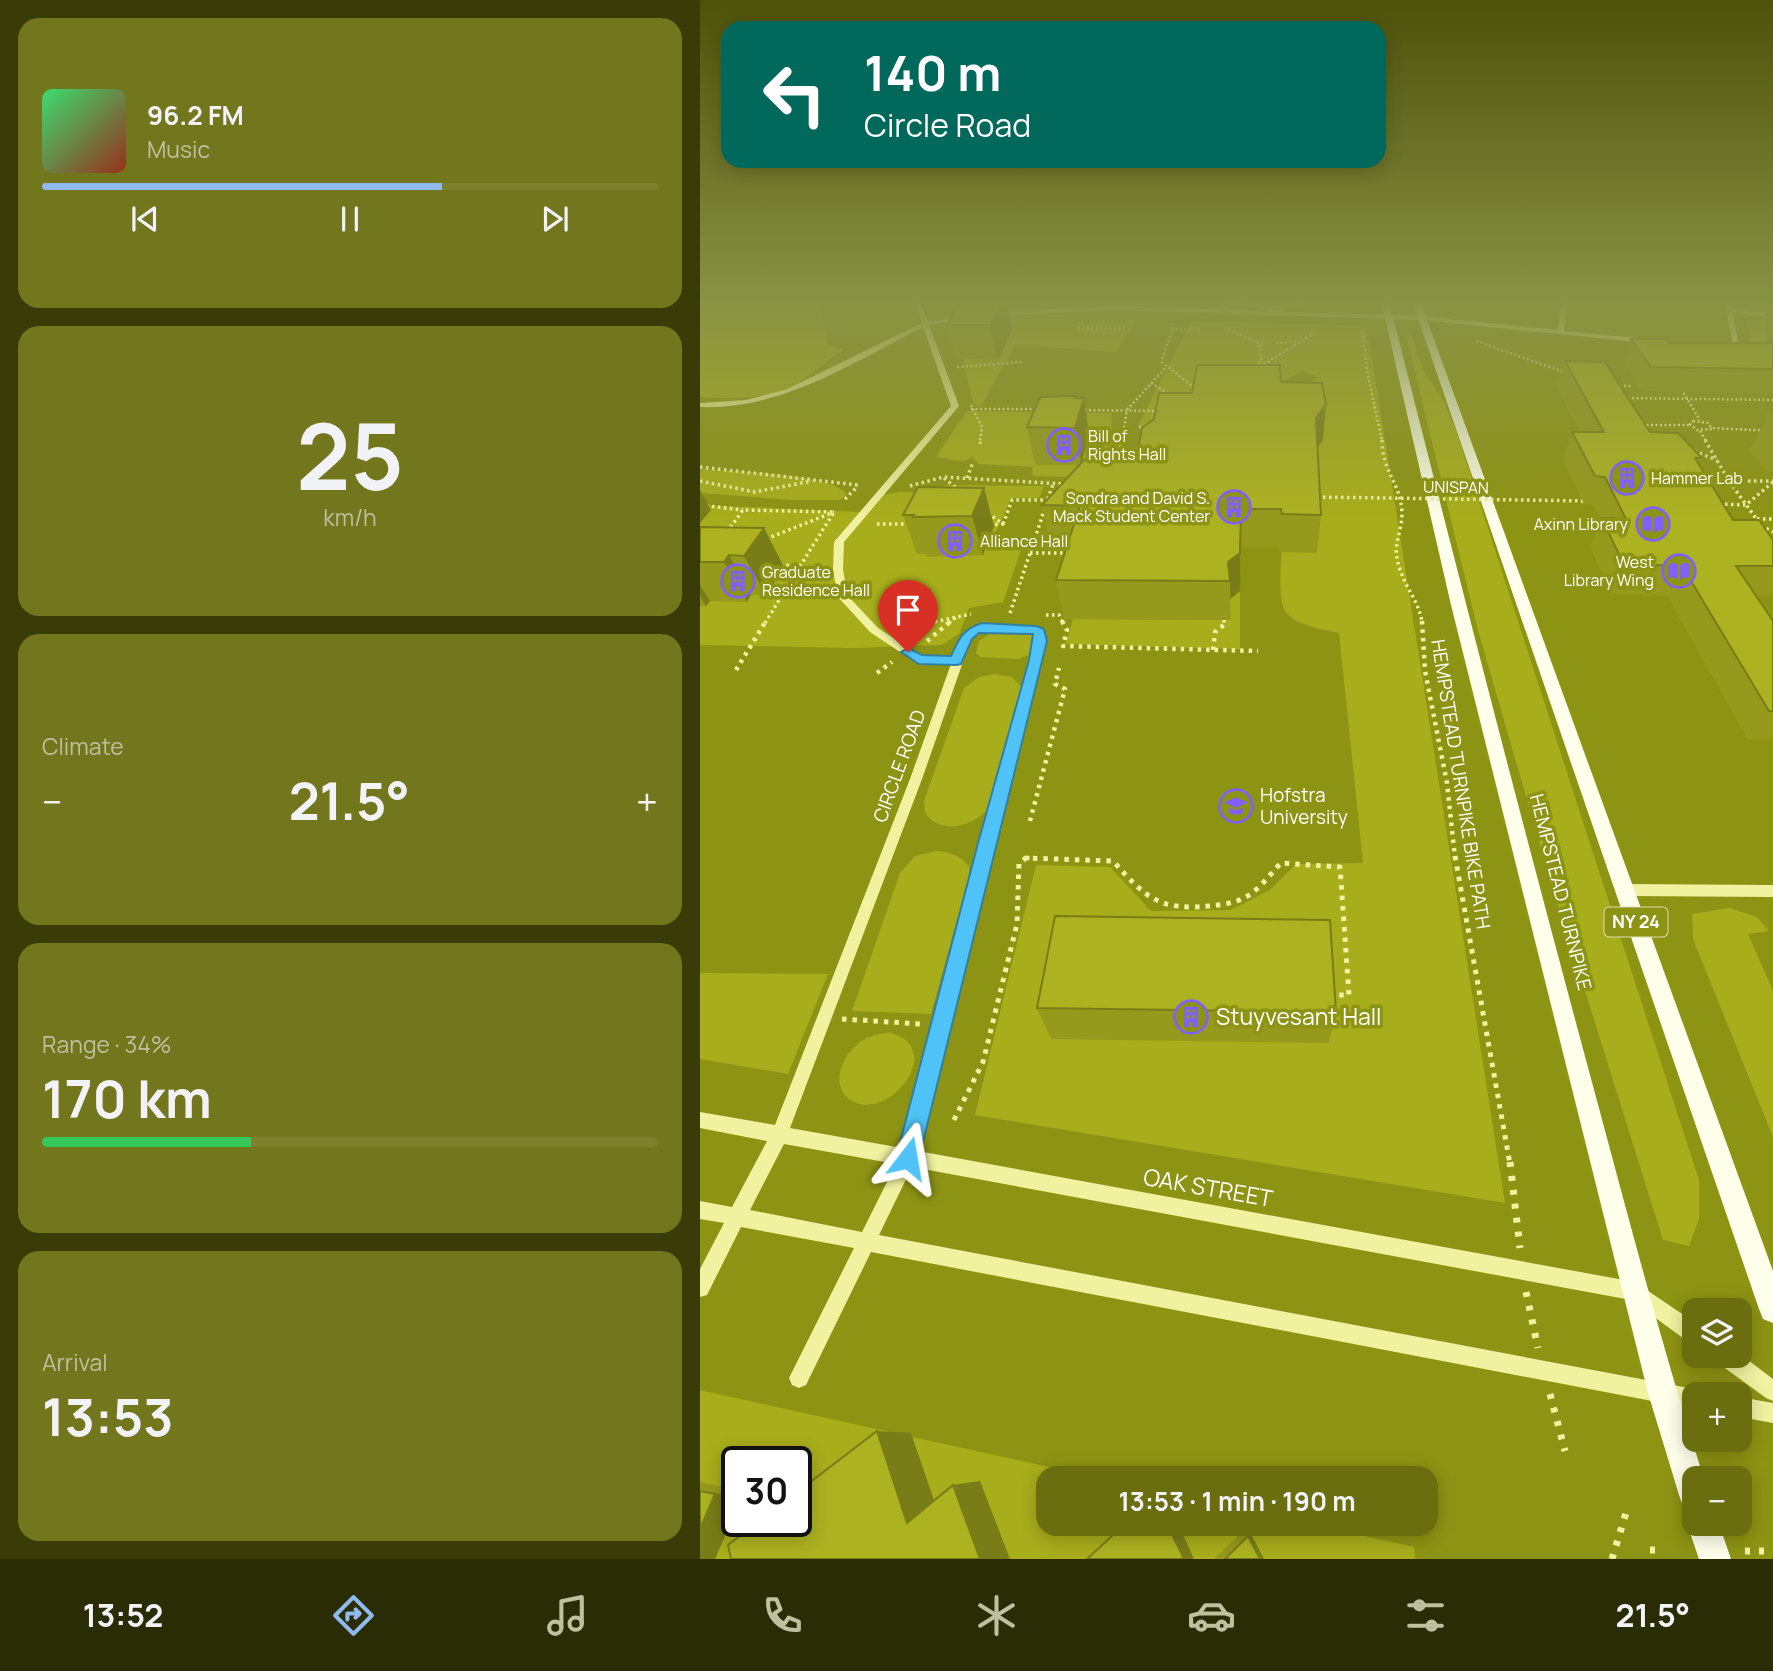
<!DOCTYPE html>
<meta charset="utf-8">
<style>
body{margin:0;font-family:Manrope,sans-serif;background:#72761c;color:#f1f3f6;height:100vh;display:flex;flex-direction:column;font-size:26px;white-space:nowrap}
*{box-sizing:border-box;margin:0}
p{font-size:23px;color:#bec09e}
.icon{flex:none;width:38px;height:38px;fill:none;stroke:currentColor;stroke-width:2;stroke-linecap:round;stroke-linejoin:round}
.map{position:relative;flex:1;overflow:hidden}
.panel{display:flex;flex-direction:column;gap:18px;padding:18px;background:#3a3c08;width:700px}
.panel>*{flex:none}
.top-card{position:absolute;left:21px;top:21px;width:665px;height:147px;border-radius:21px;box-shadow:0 4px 18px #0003;background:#00695c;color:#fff;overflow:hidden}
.controls{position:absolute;left:982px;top:1298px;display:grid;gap:14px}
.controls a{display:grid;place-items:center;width:70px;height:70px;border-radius:14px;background:#6a6e0e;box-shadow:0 4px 18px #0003;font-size:35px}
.speed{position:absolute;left:21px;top:1446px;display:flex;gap:14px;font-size:35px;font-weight:700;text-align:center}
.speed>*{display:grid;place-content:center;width:91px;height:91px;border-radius:50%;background:#6a6e0e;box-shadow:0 4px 18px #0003;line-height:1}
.speed .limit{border:4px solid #111;border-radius:10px;background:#fff;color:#111}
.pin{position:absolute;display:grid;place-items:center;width:60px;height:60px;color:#fff;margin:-72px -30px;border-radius:50% 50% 50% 0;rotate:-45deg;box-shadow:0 0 7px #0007}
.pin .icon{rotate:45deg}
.me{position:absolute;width:77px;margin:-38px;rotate:14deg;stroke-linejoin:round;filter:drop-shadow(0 0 5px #0008)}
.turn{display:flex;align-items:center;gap:24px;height:147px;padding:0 28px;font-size:32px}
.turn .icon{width:91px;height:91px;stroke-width:2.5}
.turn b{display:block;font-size:49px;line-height:60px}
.big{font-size:52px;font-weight:700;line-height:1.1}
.panel .widget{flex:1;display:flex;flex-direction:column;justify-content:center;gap:10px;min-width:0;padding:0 24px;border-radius:21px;background:#72761c}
.panel .dial{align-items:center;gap:0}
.dial b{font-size:91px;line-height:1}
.song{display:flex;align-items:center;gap:21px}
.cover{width:84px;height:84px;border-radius:10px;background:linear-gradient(135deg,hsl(140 70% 55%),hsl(10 70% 35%))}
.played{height:7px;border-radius:4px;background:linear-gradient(90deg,#90b9f0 65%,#7d812e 65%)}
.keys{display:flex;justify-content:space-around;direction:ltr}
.heat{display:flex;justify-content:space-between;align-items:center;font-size:38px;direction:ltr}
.charge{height:10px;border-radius:5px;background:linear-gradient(90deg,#34c759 34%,#7d812e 0)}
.trip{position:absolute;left:336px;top:1466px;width:402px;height:70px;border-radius:21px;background:#6a6e0e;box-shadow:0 4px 18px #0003;font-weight:700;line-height:70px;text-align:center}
.tab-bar{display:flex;height:112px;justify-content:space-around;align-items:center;background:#2a2c06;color:#bec09e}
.tab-bar .icon{width:49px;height:49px}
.tab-bar .on{color:#90b9f0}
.tab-bar b{font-size:32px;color:#f1f3f6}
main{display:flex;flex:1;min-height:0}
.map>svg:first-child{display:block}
.green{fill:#a8ad1b;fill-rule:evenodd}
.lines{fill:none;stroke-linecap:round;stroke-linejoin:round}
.path-far4{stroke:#f0f2a0;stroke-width:2.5;stroke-dasharray:2 2.5;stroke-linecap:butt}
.path-far3{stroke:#f0f2a0;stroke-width:3.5;stroke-dasharray:2.5 3.5;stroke-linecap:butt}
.path-far2{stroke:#f0f2a0;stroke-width:4.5;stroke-dasharray:3.5 5;stroke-linecap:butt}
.path-far1{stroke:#f0f2a0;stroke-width:5;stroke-dasharray:4.5 6;stroke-linecap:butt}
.path{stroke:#f0f2a0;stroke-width:7;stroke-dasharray:5 9;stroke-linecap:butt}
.minor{fill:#f0f2a0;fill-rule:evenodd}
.major{fill:#fdffeb;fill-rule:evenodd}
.path-bridge{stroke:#f0f2a0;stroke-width:3.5;stroke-dasharray:2.5 3.5;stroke-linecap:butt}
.wall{fill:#95991c}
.shaded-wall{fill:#797d17}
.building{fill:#adb221;stroke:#797d17;stroke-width:2}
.route{fill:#4fc3f7;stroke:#337fa1;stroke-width:2}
.labels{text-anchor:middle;stroke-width:7;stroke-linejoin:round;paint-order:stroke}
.far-poi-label{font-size:16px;fill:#fff;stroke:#8d9313;text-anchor:start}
.far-street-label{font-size:16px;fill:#fff;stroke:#8d9313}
.shield{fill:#8d9313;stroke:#dddfb8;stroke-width:2}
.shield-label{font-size:18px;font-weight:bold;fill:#fff}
.street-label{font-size:19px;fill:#fff;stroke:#8d9313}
.poi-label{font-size:19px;fill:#fff;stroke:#8d9313;text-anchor:start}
.near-poi-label{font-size:23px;fill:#fff;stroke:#8d9313;text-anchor:start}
.near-street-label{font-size:23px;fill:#fff;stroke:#8d9313}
</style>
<main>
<section class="panel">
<div class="widget">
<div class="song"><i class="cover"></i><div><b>96.2 FM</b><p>Music</p></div></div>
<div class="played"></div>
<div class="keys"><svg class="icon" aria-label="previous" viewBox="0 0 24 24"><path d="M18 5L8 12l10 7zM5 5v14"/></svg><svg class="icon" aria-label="pause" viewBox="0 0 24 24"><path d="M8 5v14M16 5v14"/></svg><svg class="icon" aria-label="next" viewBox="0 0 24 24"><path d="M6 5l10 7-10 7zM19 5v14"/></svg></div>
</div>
<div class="widget dial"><b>25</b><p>km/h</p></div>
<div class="widget"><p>Climate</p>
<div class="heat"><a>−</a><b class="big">21.5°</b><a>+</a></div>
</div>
<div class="widget"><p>Range · 34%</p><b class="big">170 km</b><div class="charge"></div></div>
<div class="widget"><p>Arrival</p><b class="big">13:53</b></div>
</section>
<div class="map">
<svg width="1073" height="1559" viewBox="0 0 1073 1559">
<rect width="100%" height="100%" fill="#8d9313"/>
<g class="green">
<path d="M0,301H121L127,346L144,349C130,359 117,369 103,379C76,400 32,399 0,397Z"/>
<polygon points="391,313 441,314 416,352 315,345 281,406 274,405 262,359 266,331 243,327 243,322 305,316"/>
<polygon points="1046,318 1073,320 1073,351 1052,348"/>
<path d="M491,320L667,326L805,1203L275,1115L336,865L410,867L451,911L531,910L570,890L596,864L663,863L639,633C623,629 595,626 585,611C569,587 599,422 604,385L619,377L604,371L566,388L492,427L438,426Z"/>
<polygon points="706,335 711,335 724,372 745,403 759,439 999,1180 999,1219 989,1246 963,1240 850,879 777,627"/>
<path d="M267,411L412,413L411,462L407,478L333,476L332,467L279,464L272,457C261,466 249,457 236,457Z"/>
<path d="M0,469C31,471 129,473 147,494L140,500H93L0,493Z"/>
<polygon points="246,485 344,486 339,498 311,498 289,548 321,550 303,602 269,608 259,634 242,645 154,648 0,645 0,505 163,512 179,496 199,492 236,493"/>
<polygon points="540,591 540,649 366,644 373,619 530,620 528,601"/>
<polygon points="295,631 325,631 336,635 334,653 318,659 280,657 276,653 279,641"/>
<path d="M295,674L312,677L323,688L291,806C276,825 242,837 225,813L224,801L264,688L279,677Z"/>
<path d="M236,851C250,852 259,855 269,866V876L231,1014L152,1011L200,873L215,856Z"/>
<polygon points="1030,908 1057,917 1069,931 1048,934 1073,991 1073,1137 993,939 992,914"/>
<polygon points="0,973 128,974 88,1074 0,1059"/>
<path d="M191,1033C249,1049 184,1128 148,1098C128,1081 146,1049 165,1039C173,1035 181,1033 191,1033Z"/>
<path d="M0,1390L403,1479H348V1524H611L714,1547L715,1559H0ZM37,1461H96V1521H37Z"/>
</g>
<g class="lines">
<g class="path-far4">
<path d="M472,327C471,342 462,351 462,362L497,390"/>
<polyline points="378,328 426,328"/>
<polyline points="471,329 502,329"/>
<polyline points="528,329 563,345"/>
<polyline points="663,331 667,371 682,441"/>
<polyline points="776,341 867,373"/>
<polyline points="576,343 597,341"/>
<polyline points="558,345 562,357 558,367"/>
<polyline points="257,367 323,362"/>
<polyline points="560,367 617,331"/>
<polyline points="451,383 471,395"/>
<polyline points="915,386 932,386"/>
<polyline points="981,389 1000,420"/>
<polyline points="923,398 1073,400"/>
<polyline points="271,405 282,427 280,441"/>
<polyline points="271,409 339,409"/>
<polyline points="380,410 462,411"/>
<polygon points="993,421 1008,423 1012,429 997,430 990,424"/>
<polyline points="942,425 990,425"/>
<polyline points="439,427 449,427"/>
<polyline points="1013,428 1073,431"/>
<polyline points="1000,431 1006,441"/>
<polyline points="422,441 427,410 466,367"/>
</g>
<g class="path-far3">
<path d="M682,440C682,472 701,483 702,513C702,536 690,545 701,572C707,590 720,604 722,623"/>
<polyline points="1005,440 1029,481 1060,524"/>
<polyline points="280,444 281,440"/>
<polyline points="994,451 1017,460"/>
<polyline points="418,465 422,440"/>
<polyline points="0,467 158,485"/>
<polyline points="244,478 259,490"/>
<polyline points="267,478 273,462"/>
<polyline points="0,481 55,492 112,481"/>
<polyline points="1030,481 1073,481"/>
<polyline points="210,486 243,477 365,484"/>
<polyline points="145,499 158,486"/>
<polyline points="1019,504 1046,505 1073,482"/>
<polyline points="0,505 43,510"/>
<polyline points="288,513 303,524 288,525"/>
<polyline points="1057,519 1073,519"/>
<polyline points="177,524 210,524"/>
<polyline points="303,524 312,500 348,500"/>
<polyline points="1061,526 1073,532"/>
<polyline points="27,532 43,510 134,512 100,566"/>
<polyline points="66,539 134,512"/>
<polyline points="330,553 368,553"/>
<polyline points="310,613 353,484"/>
<polyline points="346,615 359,615 363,623"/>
<polyline points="524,620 524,623"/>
<polyline points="65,623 100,566 80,565"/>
<polyline points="229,623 271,614"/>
<polyline points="249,623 256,617"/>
</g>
<g class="path-far2">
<polyline points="362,621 367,630 363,646 558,651"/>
<polyline points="722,621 725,671 747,783 755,858"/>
<polyline points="201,627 235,621"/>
<polyline points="227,641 251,621"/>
<polyline points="513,650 515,632 524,625 524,621"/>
<polyline points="36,670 66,621"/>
<polyline points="177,673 192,662"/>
<polyline points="330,821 365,689 355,684 359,668"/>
<polyline points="326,858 330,858"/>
</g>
<g class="path-far1">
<polyline points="755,856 810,1164"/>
<polyline points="142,1019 221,1024"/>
<path d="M254,1120L283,1062L317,924L319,863L326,858L413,861C445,897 459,911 509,906C521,905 535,903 546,897C560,889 570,874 581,863L640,867L649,995H630"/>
</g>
<g class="path">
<polyline points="810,1162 820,1248"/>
<polyline points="826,1292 838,1348"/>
<polyline points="850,1394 865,1451"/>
<polyline points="950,1550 963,1550"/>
<polyline points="1045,1551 1069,1551"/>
<polyline points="912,1559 926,1513"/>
</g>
<g class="minor">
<path d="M214,301H220L228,322L267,316L270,318L229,325L259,406L144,542L143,570L148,596L178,628L221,656L254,657L262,635L282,625L332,626L343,630L345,641L218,1151L935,1282L994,1322V1344L987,1341L931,1300L212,1167L179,1235L994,1389L1001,1392L1002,1395H994V1409L171,1252L106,1385L99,1388L92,1385L89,1378L154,1248L41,1227L7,1295L0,1297V1269L24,1223L0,1219V1201L32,1207L67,1141L0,1128V1112L75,1125L210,779L251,664L215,662L170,632L138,597L133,570L134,542L251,406L223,327C152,363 82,410 0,407V403L46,400L87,389L222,323ZM284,631L331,632L334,634L335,641L202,1148L90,1128L222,779L271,639ZM84,1144L196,1164L162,1232L50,1210Z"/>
<path d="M600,301H606L604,306L579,308L585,312L721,316L858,330L862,301H868L864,331L948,339L951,341L948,343L721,320L413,310L292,316L289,314L292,312L413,306L509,309C528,298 550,304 571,306C580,306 590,304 599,303ZM538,306H557L575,311L517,310Z"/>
<polygon points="1024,301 1030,301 1032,309 1073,314 1073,318 1033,313 1040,354 1035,353"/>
<polygon points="925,884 1073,885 1073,897 925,896 920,894 918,890 920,886"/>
<polygon points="1040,1354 1073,1379 1073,1401 1066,1398 1018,1363 1015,1356 1040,1356"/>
<polygon points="1040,1397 1073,1403 1073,1423 1040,1417"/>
</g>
<g class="major">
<path d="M681,301H689C753,555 818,808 886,1060C924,1200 960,1341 1004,1479H994V1510L983,1506L979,1495L948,1393L751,605Z"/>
<polygon points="712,301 720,301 1073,1271 1073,1323 1063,1319 1059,1309"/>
<polygon points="994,1512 994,1524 1019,1524 1031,1559 999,1559 987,1524"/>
</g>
<polyline class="path-bridge" points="617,497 888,501"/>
</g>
<g class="wall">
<polygon points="263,301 312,331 298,360 256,359 247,325"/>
<polygon points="749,301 794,301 791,313 754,313"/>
<polygon points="898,301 926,301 925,306 897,303"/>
<polygon points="1058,301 1073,301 1073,394 942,391 923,362 931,339 969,343 1068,343 1064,319 1067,312 1060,310"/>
<polygon points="865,361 950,432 1002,458 999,465 1033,520 1073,540 1073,596 1056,596 1073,621 1073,740 1048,740 967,596 911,594 890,547 901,520 894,505 884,504 863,460 872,432 879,432 857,388"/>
<polygon points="581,382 623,440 617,448 621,515 617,553 580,552 579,547 541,547 540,591 530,599 531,620 364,619 356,580 368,543 350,543 342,505 379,465 335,465 327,427 376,396 376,398 384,398 389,435 382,462 436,461 492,393"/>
<polygon points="1068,413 1073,413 1073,472 1067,472 1049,451"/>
<polygon points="218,487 294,526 283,555 227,557 226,554 217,554 203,515"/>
<polygon points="0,527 64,528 84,567 66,595 51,595 47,602 10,601 6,606 0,606"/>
<polygon points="337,1008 636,1012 629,1043 351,1039"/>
<polygon points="0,1482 37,1490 37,1508 15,1559 0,1559"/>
<polygon points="547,1527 564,1559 514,1559"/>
</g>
<g class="shaded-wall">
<polygon points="304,301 306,301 312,331 298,360 290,325"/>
<polygon points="376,396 379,415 384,398 389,435 381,465 375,428"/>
<polygon points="626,404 623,440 613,454 616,418"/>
<polygon points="284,488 294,526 283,555 272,516"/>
<polygon points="0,490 11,510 0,523"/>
<polygon points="541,509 540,591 530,599 530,581 528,562"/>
<polygon points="64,528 84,567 66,595 44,556"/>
<polygon points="29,555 51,595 47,602 24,562"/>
<polygon points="0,585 10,601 6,606 0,596"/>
<polygon points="177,1431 211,1433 239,1515 207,1523"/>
<polygon points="280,1481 310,1559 280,1559 253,1485"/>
<polygon points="37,1492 37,1508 15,1559 0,1559 0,1529 15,1494"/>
<polygon points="467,1524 478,1524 494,1559 484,1559"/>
<polygon points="547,1527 564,1559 560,1559 548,1536"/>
</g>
<g class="building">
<polygon points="263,301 304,301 290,325 247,325"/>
<polygon points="931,339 966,339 969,343 1073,343 1073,369 951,367"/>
<polygon points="865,361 905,362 950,432 978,433 1002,458 995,458 1033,520 1059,520 1073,540 1073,566 1036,566 1073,621 1073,711 1069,711 982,566 924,564 901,518 926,519 905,477 895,476 872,432 904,432"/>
<polygon points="497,365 580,365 581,382 622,383 626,404 616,418 621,515 582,514 581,509 541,509 540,553 528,562 530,581 356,580 380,506 342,505 384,460 436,461 442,428 454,419 459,393 492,393"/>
<polygon points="376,396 375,398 384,398 375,428 327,427 340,397"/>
<polygon points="218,487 284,488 272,516 213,517 214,515 203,515"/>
<polygon points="0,527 64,528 44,556 29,555 24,562 0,562"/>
<polygon points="355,916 630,920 636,1012 337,1008"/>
<polygon points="177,1431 207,1523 253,1485 280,1559 31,1559 28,1545 60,1521 96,1521 96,1493"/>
<polygon points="0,1491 15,1494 0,1529"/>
<polygon points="425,1524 467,1524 484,1559 387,1559"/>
<polygon points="548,1536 560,1559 525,1559"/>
</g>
<linearGradient id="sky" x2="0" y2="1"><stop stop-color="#4e510a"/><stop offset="0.58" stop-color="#899344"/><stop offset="1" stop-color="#899344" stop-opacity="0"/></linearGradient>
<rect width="1073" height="519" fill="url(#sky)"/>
<path class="route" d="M282,623L336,626L344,629L347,641L219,1158L215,1166L208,1169L200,1166L196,1158L278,843L329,660L333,634L279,633L272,639L261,664L256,665L219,664L201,652L208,648L222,655L251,656C259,638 263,629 282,623Z"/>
<defs>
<symbol id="building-ring" viewBox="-11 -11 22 22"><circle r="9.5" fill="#8d9313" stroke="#8061ff" stroke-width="1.5"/><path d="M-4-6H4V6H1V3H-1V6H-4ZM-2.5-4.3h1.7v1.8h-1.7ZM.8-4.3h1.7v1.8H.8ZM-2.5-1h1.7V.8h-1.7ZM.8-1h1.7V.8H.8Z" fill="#8061ff"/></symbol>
<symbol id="library-ring" viewBox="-11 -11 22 22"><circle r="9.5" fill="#8d9313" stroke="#8061ff" stroke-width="1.5"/><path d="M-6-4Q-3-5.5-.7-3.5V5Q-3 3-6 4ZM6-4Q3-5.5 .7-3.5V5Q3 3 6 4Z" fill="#8061ff"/></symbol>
<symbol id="university-ring" viewBox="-11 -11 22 22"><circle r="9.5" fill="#8d9313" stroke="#8061ff" stroke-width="1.5"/><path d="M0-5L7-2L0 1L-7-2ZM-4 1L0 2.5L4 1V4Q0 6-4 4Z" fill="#8061ff"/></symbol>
</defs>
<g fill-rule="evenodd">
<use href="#building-ring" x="345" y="426" width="38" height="38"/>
<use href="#building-ring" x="908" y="459" width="38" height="38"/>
<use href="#building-ring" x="515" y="488" width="38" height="38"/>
<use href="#library-ring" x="934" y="505" width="38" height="38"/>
<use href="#building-ring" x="236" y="522" width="38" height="38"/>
<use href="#library-ring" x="960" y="552" width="38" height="38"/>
<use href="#building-ring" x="19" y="562" width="38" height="38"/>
<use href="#university-ring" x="517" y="787" width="38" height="38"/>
<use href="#building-ring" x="472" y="998" width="38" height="38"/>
</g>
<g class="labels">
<g class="far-poi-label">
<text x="388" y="442">Bill of<tspan x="388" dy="18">Rights Hall</tspan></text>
<text x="951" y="484">Hammer Lab</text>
<text x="510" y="504" text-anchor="end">Sondra and David S.<tspan x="510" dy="18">Mack Student Center</tspan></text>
<text x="928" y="530" text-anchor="end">Axinn Library</text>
<text x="280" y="547">Alliance Hall</text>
<text x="954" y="568" text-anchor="end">West<tspan x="954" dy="18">Library Wing</tspan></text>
<text x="62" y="578">Graduate<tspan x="62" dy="18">Residence Hall</tspan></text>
</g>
<g class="far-street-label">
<text transform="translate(756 487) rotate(1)" y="6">UNISPAN</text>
</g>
<rect class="shield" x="904.5" y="907.5" width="63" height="29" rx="5"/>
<g class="shield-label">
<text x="936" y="928">NY 24</text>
</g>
<g class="street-label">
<text transform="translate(199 766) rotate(-70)" y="7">CIRCLE ROAD</text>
<text transform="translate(761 784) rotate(81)" y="7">HEMPSTEAD TURNPIKE BIKE PATH</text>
<text transform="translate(861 892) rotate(76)" y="7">HEMPSTEAD TURNPIKE</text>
</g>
<g class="poi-label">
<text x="560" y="802">Hofstra<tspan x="560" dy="22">University</tspan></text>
</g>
<g class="near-poi-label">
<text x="516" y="1025">Stuyvesant Hall</text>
</g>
<g class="near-street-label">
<text transform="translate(508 1188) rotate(10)" y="8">OAK STREET</text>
</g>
</g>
</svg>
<div class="controls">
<a><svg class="icon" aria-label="layers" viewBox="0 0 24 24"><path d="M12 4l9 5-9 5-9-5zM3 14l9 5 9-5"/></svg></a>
<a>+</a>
<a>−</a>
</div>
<div class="speed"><div class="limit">30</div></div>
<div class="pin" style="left:208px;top:652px;background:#d93025"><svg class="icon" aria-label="arrive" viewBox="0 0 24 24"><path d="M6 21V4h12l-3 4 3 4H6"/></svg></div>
<svg class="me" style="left:208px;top:1158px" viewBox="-20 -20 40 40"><path d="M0-17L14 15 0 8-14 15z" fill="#4fc3f7" stroke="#fff" stroke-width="4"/></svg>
<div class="trip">13:53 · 1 min · 190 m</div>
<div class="top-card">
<div class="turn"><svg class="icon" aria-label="left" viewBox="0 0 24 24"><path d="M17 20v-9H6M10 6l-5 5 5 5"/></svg><div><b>140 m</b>Circle Road</div></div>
</div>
</div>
</main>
<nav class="tab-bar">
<b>13:52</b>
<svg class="icon on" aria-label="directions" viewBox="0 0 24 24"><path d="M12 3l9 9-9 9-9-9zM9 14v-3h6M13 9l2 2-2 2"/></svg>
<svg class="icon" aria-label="music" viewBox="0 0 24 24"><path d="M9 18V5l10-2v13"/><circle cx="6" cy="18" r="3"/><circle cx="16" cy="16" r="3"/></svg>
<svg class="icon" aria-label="phone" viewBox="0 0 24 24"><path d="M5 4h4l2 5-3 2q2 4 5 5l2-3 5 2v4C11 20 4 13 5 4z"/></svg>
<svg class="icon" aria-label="climate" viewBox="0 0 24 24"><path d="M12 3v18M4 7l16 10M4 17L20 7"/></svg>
<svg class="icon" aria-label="car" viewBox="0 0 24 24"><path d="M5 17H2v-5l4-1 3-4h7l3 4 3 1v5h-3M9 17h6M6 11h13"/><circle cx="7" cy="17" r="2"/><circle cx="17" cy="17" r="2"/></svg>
<svg class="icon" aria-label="filters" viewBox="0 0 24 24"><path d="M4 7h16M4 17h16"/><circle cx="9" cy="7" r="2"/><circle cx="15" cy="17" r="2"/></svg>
<b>21.5°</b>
</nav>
